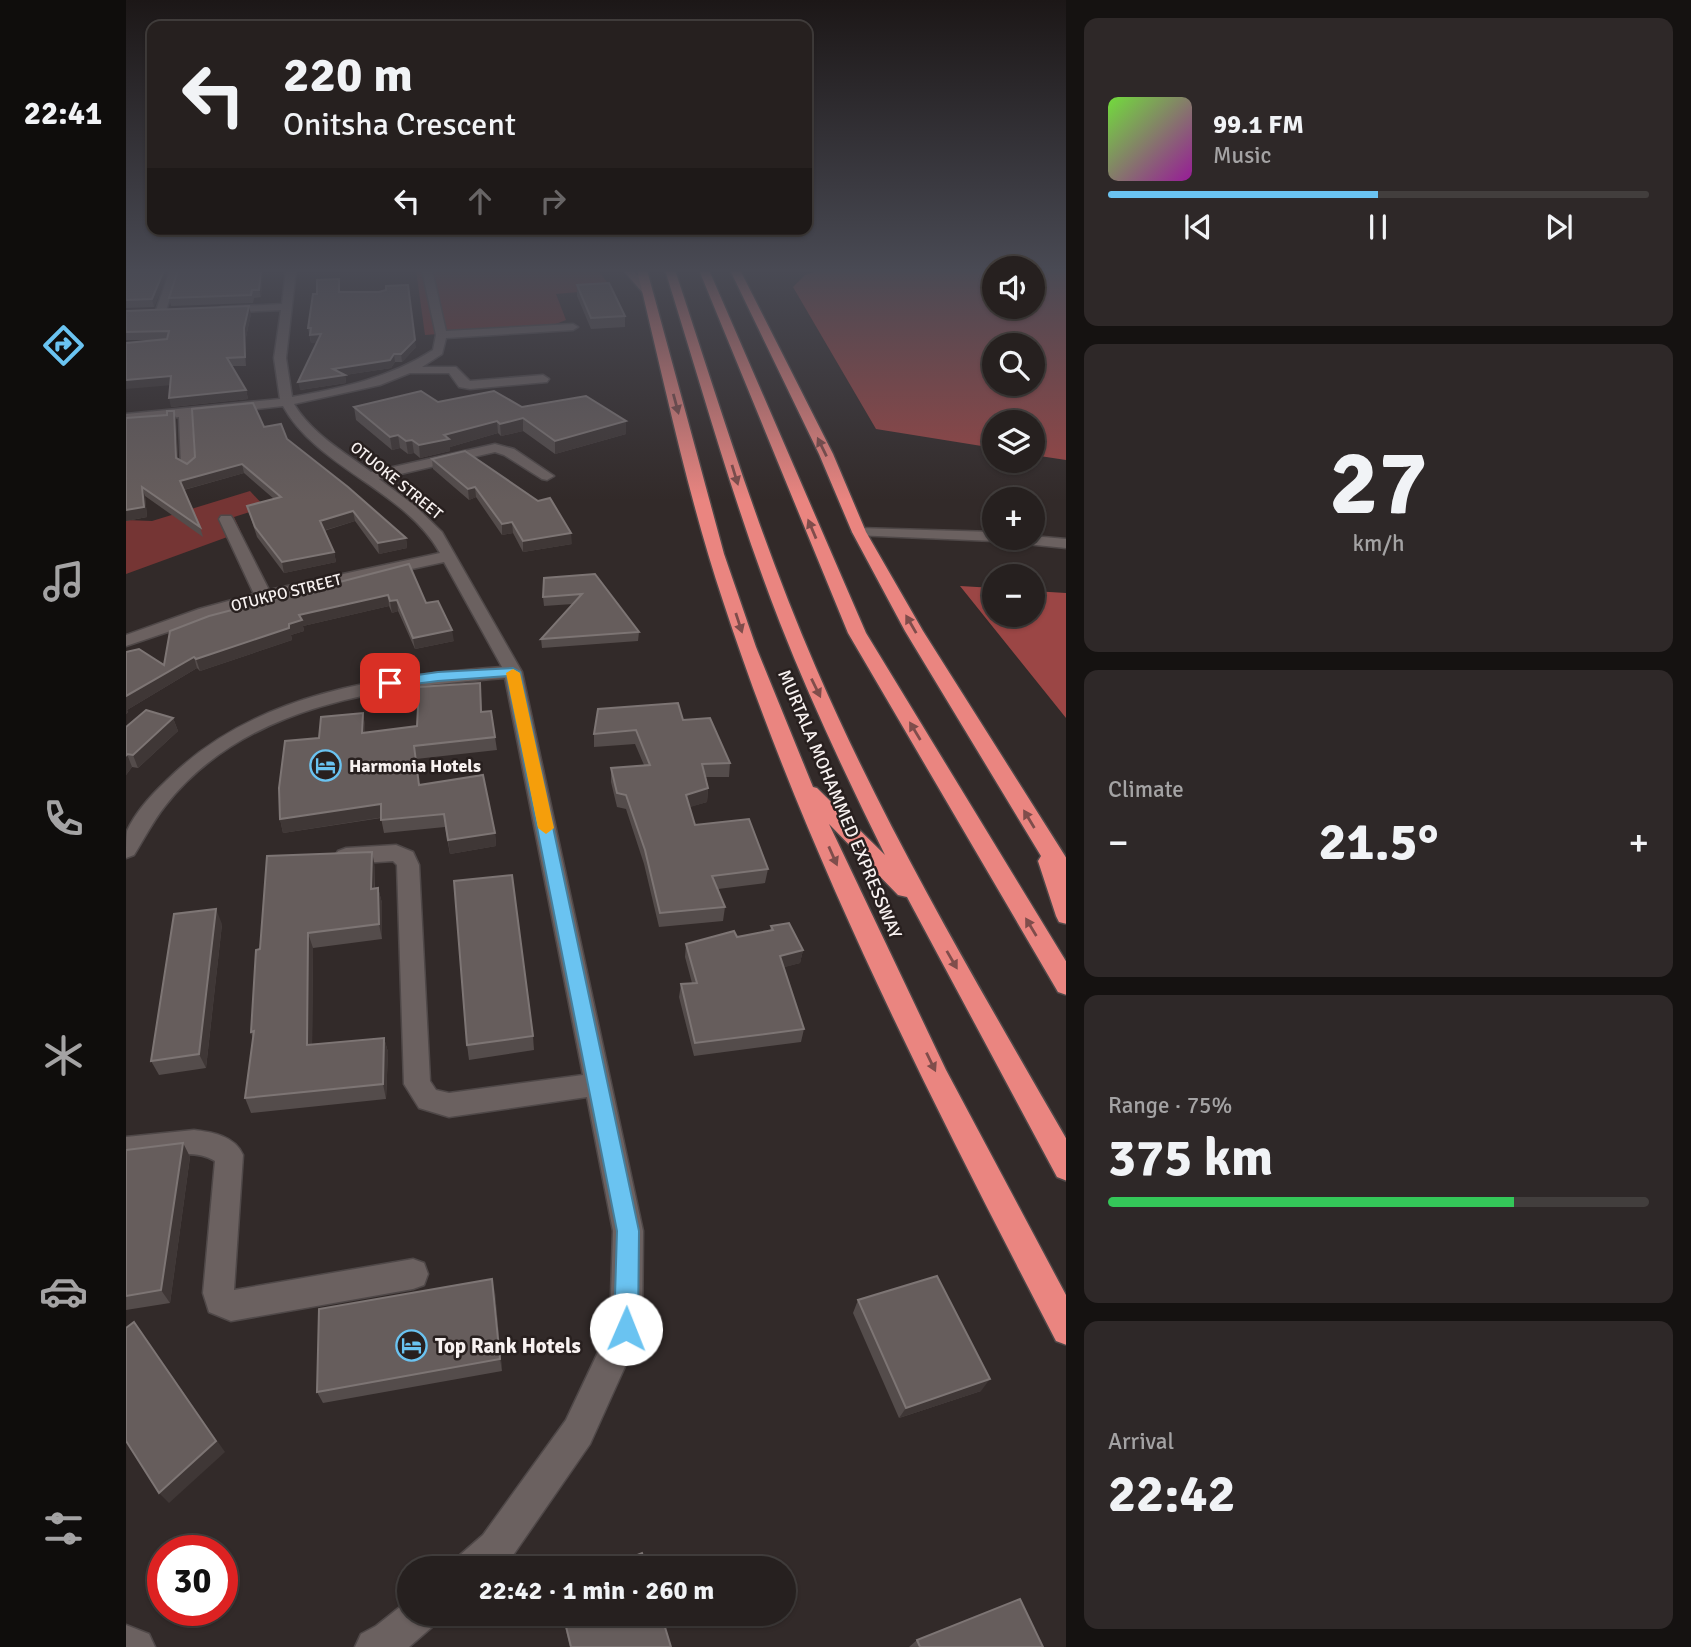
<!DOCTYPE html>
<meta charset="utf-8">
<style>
body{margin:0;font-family:Signika,sans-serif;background:#2e2828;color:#f1f3f6;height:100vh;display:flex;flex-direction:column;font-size:26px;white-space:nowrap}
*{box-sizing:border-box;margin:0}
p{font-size:23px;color:#a4a3a4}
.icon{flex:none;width:38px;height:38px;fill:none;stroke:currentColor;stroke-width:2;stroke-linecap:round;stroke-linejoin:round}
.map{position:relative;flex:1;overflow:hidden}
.drawer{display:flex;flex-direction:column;gap:18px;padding:18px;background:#151211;width:625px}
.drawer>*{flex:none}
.top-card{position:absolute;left:21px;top:21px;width:665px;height:214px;border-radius:14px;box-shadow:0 2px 5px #0004,0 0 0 2px #423e3d;background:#26201f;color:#f1f3f6;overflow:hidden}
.fabs{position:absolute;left:856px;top:256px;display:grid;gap:14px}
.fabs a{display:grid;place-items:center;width:63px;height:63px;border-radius:50%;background:#26201f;box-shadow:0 2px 5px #0004,0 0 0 2px #423e3d;font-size:35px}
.speed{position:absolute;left:21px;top:1535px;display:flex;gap:14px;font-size:35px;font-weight:700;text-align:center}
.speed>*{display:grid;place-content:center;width:91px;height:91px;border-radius:50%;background:#26201f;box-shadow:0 2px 5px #0004,0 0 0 2px #423e3d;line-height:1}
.speed .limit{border:10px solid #d22;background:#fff;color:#111}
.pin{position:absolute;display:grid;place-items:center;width:60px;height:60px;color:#fff;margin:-30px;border-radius:14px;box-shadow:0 4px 10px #0006}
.me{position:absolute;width:77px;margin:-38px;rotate:1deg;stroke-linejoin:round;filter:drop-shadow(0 0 5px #0008)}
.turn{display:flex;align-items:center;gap:24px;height:147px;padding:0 21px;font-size:32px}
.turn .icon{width:91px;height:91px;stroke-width:2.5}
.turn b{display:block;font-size:49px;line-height:60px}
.lanes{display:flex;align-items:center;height:66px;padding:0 21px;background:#0003;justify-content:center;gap:35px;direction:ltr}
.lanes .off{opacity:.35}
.big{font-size:52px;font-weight:700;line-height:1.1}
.drawer .widget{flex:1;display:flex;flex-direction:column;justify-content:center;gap:10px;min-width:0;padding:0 24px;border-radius:14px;background:#2e2828}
.drawer .dial{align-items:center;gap:0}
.dial b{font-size:91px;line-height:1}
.song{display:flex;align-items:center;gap:21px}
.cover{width:84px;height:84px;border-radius:10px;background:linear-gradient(135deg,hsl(100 70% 55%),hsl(300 70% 35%))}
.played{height:7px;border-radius:4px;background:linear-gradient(90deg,#6ac3f1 50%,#423e3d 50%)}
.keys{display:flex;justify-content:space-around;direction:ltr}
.heat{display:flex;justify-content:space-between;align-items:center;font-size:38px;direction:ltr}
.charge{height:10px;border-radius:5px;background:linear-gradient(90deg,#34c759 75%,#423e3d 0)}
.trip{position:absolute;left:271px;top:1556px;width:399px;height:70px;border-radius:35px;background:#26201f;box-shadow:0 2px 5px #0004,0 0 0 2px #423e3d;font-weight:700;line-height:70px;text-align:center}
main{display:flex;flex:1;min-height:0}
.menu{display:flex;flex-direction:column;width:126px;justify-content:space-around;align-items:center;background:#0f0d0c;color:#a4a3a4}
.menu .icon{width:49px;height:49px}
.menu .current{color:#6ac3f1}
.menu b{font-size:32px;color:#f1f3f6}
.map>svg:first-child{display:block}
.green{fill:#753534}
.forest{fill:#9b4645;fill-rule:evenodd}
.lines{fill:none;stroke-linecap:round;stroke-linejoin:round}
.minor-casing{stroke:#4f4848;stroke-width:3}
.major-casing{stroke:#4f4848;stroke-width:3}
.highway-casing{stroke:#4f4848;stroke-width:3}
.minor{fill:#6b6160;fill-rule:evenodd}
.major{fill:#b77773;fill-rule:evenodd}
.highway{fill:#ea8580;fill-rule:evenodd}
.wall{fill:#544c4b}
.shaded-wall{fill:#3f3736}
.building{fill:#665d5c;stroke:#7d7574;stroke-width:2}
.oneway{fill:#7f4d4b}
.route{fill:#6ac3f1;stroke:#457f9d;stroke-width:2}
.slow{fill:#f59e0b}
.labels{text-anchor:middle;stroke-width:5;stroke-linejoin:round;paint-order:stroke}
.far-street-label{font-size:16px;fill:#f8f2f1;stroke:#28201f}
.poi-label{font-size:18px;font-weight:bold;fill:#f8f2f1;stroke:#28201f;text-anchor:start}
.street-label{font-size:18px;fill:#f8f2f1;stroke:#28201f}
.near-poi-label{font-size:21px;font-weight:bold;fill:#f8f2f1;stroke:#28201f;text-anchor:start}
</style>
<main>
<nav class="menu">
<b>22:41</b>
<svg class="icon current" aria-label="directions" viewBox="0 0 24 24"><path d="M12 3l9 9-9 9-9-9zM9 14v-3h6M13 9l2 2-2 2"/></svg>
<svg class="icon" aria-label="music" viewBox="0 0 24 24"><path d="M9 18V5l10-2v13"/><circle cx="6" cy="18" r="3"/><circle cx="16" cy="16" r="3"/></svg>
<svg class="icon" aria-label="phone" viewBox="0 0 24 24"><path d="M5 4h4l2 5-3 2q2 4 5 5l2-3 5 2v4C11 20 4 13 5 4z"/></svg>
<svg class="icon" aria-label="climate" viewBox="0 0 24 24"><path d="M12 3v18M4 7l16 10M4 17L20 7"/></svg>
<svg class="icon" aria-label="car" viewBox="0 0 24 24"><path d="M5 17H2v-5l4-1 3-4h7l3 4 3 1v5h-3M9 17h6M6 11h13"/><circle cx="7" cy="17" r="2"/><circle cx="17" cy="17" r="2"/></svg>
<svg class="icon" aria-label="filters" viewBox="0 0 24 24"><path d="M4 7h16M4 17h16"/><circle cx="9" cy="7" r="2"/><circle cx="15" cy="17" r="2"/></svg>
</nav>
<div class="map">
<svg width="941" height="1647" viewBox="0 0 941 1647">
<rect width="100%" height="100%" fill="#322a29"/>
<g class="green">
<polygon points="290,270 472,270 486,289 430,294 440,320 427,325 299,335"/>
<polygon points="124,491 139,507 108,517 115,532 0,574 0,520 26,521"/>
</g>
<g class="forest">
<path d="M694,270H868V306H906L907,270H940V460L907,455L906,422H868V448L750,429L667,287L679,275ZM868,345H906V383H868Z"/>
<polygon points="834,586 868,588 868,614 906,614 907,591 940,593 940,718"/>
</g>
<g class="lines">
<defs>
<g id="minor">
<polygon points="44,270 54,270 39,313 30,315 29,313"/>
<path d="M160,270H170L160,358L166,397C216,388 263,378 307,350L310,335L296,270H306L320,331L447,324L452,327L447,330L320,338L316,354L296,367H330L344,381L417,375L423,379L421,382L344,389L333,387L323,373H284L254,385L168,404C185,433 218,452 245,472L369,444L388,449L428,476L421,480L416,479L378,455L369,452L253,479L289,506L316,532L396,672L517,1231L516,1329L511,1340L464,1444L383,1561L374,1568H329L334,1555L357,1535L440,1420L484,1327L487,1231L461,1097L323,1117L293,1108L278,1084L271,865L267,861L220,864L212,861L209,856L212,851L220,848L270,845L287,852L293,865L304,1081L310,1090L323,1093L457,1075L379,678C259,687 119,703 39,806C27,821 18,839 8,855L0,858C0,850 0,838 1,831C9,813 25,795 40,781C129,692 255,676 376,667L318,562L125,604L0,646V635L73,609L128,594L93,519L95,516H105L107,519L143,590L314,553C279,490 191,468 157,406L66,416L69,467L62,471L55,467L53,417L0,422V414L154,399L148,358L155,310L95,313L90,310L95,307L156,304Z"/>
<polygon points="733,528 868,532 868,537 906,536 941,539 941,548 868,541 728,535 726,532 728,529"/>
<path d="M68,1130C86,1132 109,1136 117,1155L108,1290L287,1259L298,1263L302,1274L298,1285L287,1289L105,1321L83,1312L77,1293L89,1161C66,1146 25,1159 0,1163V1137Z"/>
<polygon points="284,1599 284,1614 311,1614 306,1627 283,1647 229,1647 235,1634 250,1626"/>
<polygon points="0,1625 23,1634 29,1647 0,1647"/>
</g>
<polygon id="major" points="497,270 507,270 525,289 525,293 517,293"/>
<g id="highway">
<path d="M511,270H521L598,554L630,647L687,787L691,788L759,855C721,778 685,702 654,623C609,508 576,388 539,270H549C593,404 634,539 690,668C761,832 852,985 941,1140V1181L931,1177L781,897L772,895L703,824L820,1070L941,1297V1345L930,1341C806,1102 681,858 597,601C561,493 538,381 511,270Z"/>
<polygon points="573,270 583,270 740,633 941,963 941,995 932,992 722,633"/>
<polygon points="604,270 614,270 707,454 740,532 797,631 941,859 941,924 933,922 930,916 912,861 915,856 779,631 726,532 693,454"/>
</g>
</defs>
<use href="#minor" class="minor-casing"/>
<use href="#major" class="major-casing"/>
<use href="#highway" class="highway-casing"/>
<use href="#minor" class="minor"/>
<use href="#major" class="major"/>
<use href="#highway" class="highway"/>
</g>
<g class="wall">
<polygon points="0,270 43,270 28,307 0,308"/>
<polygon points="52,270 137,270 135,297 128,298 127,303 45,306 43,298"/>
<polygon points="213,279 214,292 290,347 276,362 269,362 265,368 219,375 220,383 174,390 191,342 185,343 182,328 191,294"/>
<polygon points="451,285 499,316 499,327 465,329 451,296"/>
<polygon points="0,311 125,314 120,337 120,366 106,366 120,390 122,399 45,407 44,385 36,340 0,340"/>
<polygon points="312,402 396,407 500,421 500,434 429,454 397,431 375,436 372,433 324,447 324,451 294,458 288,453 282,454 274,448 266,450 230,420 228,407"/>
<polygon points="48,411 50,420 52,459 61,464 138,427 161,439 280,538 281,548 253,554 229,521 198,531 208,552 210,562 158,573 131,537 121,506 148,499 118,473 58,490 74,527 77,537 19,496 21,517 0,521 0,418 41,415"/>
<polygon points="306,459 446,544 397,552 387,533 376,535 350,497 343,500 307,469"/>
<polygon points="283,564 300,603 328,641 289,649 272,611 266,613 263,606 177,626 178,631 165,635 166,640 74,671 71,668 1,710 2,712 0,714 0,652 38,665"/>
<polygon points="469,574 513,632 512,641 416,648 415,639 447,604 418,606 417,597"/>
<polygon points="355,696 356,712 369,737 371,750 290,759 293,785 369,833 370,846 324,854 319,827 258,833 255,818 157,833 154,819 193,738 237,713 239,726 239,733 291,726"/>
<polygon points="47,718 52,731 12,768 6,767 0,775 0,727"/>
<polygon points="557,720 604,763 603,777 580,777 582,788 581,802 563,807 569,825 642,869 639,883 592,889 599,907 597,921 533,927 518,864 500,809 491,807 485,782 485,768 518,765 509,744 468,747 468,734"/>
<polygon points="249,867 249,889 252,888 256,903 256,939 187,948 186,1045 258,1038 262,1052 260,1099 125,1113 119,1098 127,1039 125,1032 134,949"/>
<polygon points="96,924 80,1068 33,1075 25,1061"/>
<polygon points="645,926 677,950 674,963 658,967 678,1029 675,1042 568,1056 553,997 555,984 566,983 559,957 560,944 611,937 644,931"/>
<polygon points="407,1036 408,1050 343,1060 341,1045"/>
<polygon points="57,1143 64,1157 44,1303 0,1310 0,1150"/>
<polygon points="369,1292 376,1371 197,1403 191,1392"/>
<polygon points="732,1300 855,1391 773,1418 727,1313"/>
<polygon points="436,1614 535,1614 545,1647 444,1647"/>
<polygon points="791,1640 917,1647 783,1647"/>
</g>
<g class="shaded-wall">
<polygon points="38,270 43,270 28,307 26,299"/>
<polygon points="135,270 137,270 135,297 133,290"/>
<polygon points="123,306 125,314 120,337 120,366 119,357 118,328"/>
<polygon points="195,334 196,342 185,343 184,335"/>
<polygon points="289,340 290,347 276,362 275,354"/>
<polygon points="268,354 269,362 265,368 219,375 220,383 174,390 172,382 207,369"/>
<polygon points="45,376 47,385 0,389 0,380"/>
<polygon points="120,390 122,399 45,407 43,398"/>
<polygon points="48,411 50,420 52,467 50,458"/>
<polygon points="397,418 397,431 375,436 374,424"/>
<polygon points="371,421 372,433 324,447 324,451 294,458 293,445 318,435"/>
<polygon points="500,421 500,434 429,454 429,441"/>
<polygon points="272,435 274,448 266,450 264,437"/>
<polygon points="286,440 288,453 282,454 280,441"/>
<polygon points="116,464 118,473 57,490 54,481"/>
<polygon points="16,487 19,496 21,517 0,521 0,510"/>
<polygon points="349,487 350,497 343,500 342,489"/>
<polygon points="227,511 229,521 196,531 194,521"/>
<polygon points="386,522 387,533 376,535 376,524"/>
<polygon points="445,533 446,544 397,552 397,541"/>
<polygon points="280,538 281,548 253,554 252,543"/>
<polygon points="208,552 210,562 158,573 156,562"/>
<polygon points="262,595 263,606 177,626 178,631 165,635 166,640 74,671 70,659 163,624 173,615"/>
<polygon points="271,600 272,611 266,613 264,601"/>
<polygon points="326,630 328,641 289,649 287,638"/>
<polygon points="68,657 71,668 1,710 2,712 0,714 0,696"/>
<polygon points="237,713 239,726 239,746 236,733"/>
<polygon points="47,718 52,731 12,768 7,755"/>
<polygon points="1,754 6,767 0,775 0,756"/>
<polygon points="582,788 581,802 558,809 560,795"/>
<polygon points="255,804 258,817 157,833 154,819"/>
<polygon points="369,833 370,846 324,854 322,840"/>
<polygon points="246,852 249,867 248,904 245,889"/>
<polygon points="252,888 256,903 256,939 253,924"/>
<polygon points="90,909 96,924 80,1068 73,1054"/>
<polygon points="182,933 187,948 186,1060 181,1045"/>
<polygon points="677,950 674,963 652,969 654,956"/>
<polygon points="258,1038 262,1052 260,1099 257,1084"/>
<polygon points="57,1143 64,1157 44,1303 35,1290"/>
<polygon points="366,1279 369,1292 376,1371 374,1359"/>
<polygon points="8,1322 99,1452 43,1503 33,1493"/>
<polygon points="864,1379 855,1391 773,1418 780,1408"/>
</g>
<g class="building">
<polygon points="0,270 38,270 26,299 0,300"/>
<polygon points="52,270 135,270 133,290 126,290 125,295 43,298"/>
<polygon points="213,279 213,292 253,292 260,290 260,286 282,285 289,340 275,354 268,354 264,360 207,369 219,375 172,382 195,334 184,335 185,328 182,328 187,294 191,294 191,280"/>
<polygon points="483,283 499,316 465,318 451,285"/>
<polygon points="123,306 118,328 119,357 101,358 120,390 43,398 45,376 0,380 0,343 41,339 43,331 0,332 0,311"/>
<polygon points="295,391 312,402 368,391 396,407 460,396 500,421 429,441 397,418 374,424 371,421 318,435 323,439 293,445 286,440 280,441 272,435 264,437 228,407"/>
<polygon points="127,403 138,427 155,424 161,439 222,487 280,538 252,543 227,511 194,521 208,552 156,562 129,527 121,506 155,497 116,464 54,481 74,527 16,487 18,507 0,510 0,418 41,415 41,411 48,411 50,458 61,464 69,457 66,409"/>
<polygon points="339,451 412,501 424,498 445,533 397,541 386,522 376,524 349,487 342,489 306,459"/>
<polygon points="283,564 300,603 312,601 326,630 287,638 271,600 264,601 262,595 173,615 176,620 163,624 163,628 70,659 68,657 0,696 0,652 13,649 38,665 44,631 83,616"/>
<polygon points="469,574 513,632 415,639 456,594 417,597 418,578"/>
<polygon points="354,683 355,712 365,711 369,737 288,746 293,785 357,775 369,833 322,840 318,814 255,820 255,804 154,819 153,788 159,741 193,738 195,717 237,713 236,733 291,726 293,687"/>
<polygon points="552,703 557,720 584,718 604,763 576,764 582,788 560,795 569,825 623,819 642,869 586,876 599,907 534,913 519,850 500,795 491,793 485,768 524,765 510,730 468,734 472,709"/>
<polygon points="20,710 47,718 7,755 1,754 0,756 0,727"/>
<polygon points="246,852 245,889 252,888 253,924 182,933 181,1045 258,1038 257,1084 119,1098 128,1031 125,1032 130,950 134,949 141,856"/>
<polygon points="386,875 407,1036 341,1045 328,881"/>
<polygon points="90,909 73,1054 25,1061 48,914"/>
<polygon points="663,923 677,950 654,956 678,1029 569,1043 555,984 571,983 560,944 608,931 611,937 647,930 645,926"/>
<polygon points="57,1143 35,1290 0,1296 0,1150"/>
<polygon points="811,1276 864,1379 780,1408 732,1300"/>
<polygon points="366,1279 374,1359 191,1392 193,1309"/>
<polygon points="8,1322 90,1441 33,1493 0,1441 0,1328"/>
<polygon points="516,1553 521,1568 479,1568"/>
<polygon points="894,1599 917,1647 794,1647 791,1640"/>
<polygon points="437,1614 535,1614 545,1647 445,1647"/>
</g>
<defs><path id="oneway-solid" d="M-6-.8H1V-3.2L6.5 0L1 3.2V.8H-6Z" transform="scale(1.75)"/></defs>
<g class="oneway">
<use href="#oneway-solid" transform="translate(550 404) rotate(75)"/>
<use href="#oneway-solid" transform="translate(696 447) rotate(-116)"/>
<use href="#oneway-solid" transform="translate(609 475) rotate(73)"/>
<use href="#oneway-solid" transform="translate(686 529) rotate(-113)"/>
<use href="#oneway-solid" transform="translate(613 623) rotate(72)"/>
<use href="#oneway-solid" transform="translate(785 624) rotate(-120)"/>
<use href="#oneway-solid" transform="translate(690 688) rotate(64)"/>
<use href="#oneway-solid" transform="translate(789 731) rotate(-121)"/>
<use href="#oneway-solid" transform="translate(903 819) rotate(-121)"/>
<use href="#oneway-solid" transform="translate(707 856) rotate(66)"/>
<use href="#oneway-solid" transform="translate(905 927) rotate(-121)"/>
<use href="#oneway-solid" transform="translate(826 960) rotate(60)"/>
<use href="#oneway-solid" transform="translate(805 1062) rotate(64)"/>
</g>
<linearGradient id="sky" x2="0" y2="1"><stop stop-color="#1c1717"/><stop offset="0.54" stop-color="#494a54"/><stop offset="1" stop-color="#494a54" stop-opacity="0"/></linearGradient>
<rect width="941" height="501" fill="url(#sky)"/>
<polygon class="route" points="387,668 394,672 513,1231 512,1329 509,1338 500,1341 492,1338 488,1329 491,1231 381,676 312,681 264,687 258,683 264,679 312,672"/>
<polygon class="slow" points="387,669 394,673 428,828 420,834 412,828 380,673"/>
<defs>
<symbol id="hotel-ring" viewBox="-11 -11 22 22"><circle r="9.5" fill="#28201f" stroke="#6ac3f1" stroke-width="1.5"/><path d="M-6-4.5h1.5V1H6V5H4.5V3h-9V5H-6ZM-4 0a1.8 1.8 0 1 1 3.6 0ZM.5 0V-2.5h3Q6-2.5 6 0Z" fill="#6ac3f1"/></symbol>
</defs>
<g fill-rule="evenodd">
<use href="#hotel-ring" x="182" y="748" width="35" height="35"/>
<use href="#hotel-ring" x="268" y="1328" width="35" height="35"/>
</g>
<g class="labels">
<g class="far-street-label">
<text transform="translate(271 480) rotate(39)" y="6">OTUOKE STREET</text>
<text transform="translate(160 592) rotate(-14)" y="6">OTUKPO STREET</text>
</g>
<g class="poi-label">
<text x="223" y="772">Harmonia Hotels</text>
</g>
<g class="street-label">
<text transform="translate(714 804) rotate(67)" y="6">MURTALA MOHAMMED EXPRESSWAY</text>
</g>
<g class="near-poi-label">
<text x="309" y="1353">Top Rank Hotels</text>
</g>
</g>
</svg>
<div class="fabs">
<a><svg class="icon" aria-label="sound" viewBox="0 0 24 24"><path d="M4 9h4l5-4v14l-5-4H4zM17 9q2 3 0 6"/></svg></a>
<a><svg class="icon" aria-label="search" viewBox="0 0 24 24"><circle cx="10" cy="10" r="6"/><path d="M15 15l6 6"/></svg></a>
<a><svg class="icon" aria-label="layers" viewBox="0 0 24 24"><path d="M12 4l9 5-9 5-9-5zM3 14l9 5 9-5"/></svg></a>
<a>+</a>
<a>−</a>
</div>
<div class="speed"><div class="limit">30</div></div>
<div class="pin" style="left:264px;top:683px;background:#d93025"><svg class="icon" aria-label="arrive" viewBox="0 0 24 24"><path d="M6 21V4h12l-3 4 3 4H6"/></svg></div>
<svg class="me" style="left:500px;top:1329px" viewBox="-20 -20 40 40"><circle r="19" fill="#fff"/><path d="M0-13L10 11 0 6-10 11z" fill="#6ac3f1"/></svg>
<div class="trip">22:42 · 1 min · 260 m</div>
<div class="top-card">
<div class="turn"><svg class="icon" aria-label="left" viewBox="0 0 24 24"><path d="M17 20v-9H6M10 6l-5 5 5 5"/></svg><div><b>220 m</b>Onitsha Crescent</div></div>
<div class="lanes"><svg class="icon" aria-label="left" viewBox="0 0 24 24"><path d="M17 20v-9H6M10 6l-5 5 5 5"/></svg><svg class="icon off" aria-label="ahead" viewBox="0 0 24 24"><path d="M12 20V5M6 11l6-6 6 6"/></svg><svg class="icon off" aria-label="right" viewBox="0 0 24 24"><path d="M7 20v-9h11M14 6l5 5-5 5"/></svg></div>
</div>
</div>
<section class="drawer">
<div class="widget">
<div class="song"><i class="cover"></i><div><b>99.1 FM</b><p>Music</p></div></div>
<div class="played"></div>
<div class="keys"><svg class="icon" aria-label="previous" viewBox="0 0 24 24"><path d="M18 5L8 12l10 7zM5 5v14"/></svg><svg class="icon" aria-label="pause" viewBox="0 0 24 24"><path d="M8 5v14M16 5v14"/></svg><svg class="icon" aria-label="next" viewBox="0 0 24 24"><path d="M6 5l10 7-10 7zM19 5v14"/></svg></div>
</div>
<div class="widget dial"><b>27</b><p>km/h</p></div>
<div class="widget"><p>Climate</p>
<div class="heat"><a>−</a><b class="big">21.5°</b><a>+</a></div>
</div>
<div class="widget"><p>Range · 75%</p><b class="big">375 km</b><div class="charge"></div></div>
<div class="widget"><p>Arrival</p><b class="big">22:42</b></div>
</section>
</main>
